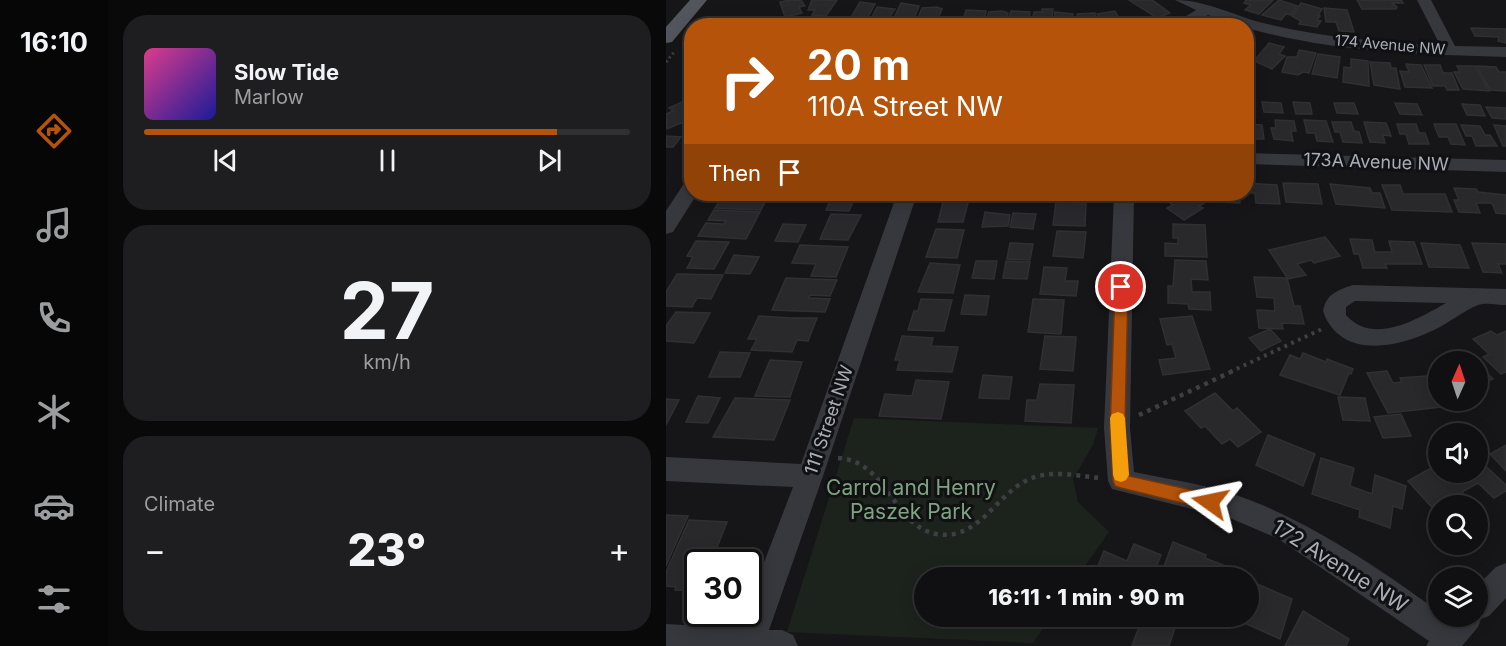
<!DOCTYPE html>
<meta charset="utf-8">
<style>
body{margin:0;font-family:Inter,sans-serif;background:#1e1e20;color:#f1f3f6;height:100vh;display:flex;flex-direction:column;font-size:22px;white-space:nowrap}
*{box-sizing:border-box;margin:0}
p{font-size:20px;color:#9c9d9f}
.icon{flex:none;width:33px;height:33px;fill:none;stroke:currentColor;stroke-width:2;stroke-linecap:round;stroke-linejoin:round}
.map{position:relative;flex:1;overflow:hidden}
.drawer{display:flex;flex-direction:column;gap:15px;padding:15px;background:#09090a;width:558px}
.drawer>*{flex:none}
.guide{position:absolute;left:18px;top:18px;width:570px;height:183px;border-radius:24px;box-shadow:0 3px 15px #0003,0 0 0 2px #303032;background:#b45309;color:#fff;overflow:hidden}
.needle{width:39px;rotate:3deg}
.fabs{position:absolute;left:762px;top:351px;display:grid;gap:12px}
.fabs a{display:grid;place-items:center;width:60px;height:60px;border-radius:50%;background:#101012;box-shadow:0 3px 15px #0003,0 0 0 2px #303032;font-size:30px}
.speed{position:absolute;left:18px;top:549px;display:flex;gap:12px;font-size:30px;font-weight:700;text-align:center}
.speed>*{display:grid;place-content:center;width:78px;height:78px;border-radius:50%;background:#101012;box-shadow:0 3px 15px #0003,0 0 0 2px #303032;line-height:1}
.speed .limit{border:3px solid #111;border-radius:9px;background:#fff;color:#111}
.pin{position:absolute;display:grid;place-items:center;width:51px;height:51px;color:#fff;margin:-26px;border:3px solid #fff;border-radius:50%;box-shadow:0 2px 6px #0007}
.me{position:absolute;width:66px;margin:-33px;rotate:282deg;stroke-linejoin:round;filter:drop-shadow(0 0 4px #0008)}
.turn{display:flex;align-items:center;gap:21px;height:126px;padding:0 24px;font-size:27px}
.turn .icon{width:78px;height:78px;stroke-width:2.5}
.turn b{display:block;font-size:42px;line-height:51px}
.then{display:flex;align-items:center;height:57px;padding:0 24px;background:#0003;gap:12px;font-size:22px}
.big{font-size:45px;font-weight:800;line-height:1.1}
.drawer .card{flex:1;display:flex;flex-direction:column;justify-content:center;gap:9px;min-width:0;padding:0 21px;border-radius:24px;background:#1e1e20}
.drawer .dial{align-items:center;gap:0}
.dial b{font-size:78px;line-height:1}
.song{display:flex;align-items:center;gap:18px}
.cover{width:72px;height:72px;border-radius:9px;background:linear-gradient(135deg,hsl(330 70% 55%),hsl(240 70% 35%))}
.played{height:6px;border-radius:3px;background:linear-gradient(90deg,#b45309 85%,#303032 85%)}
.keys{display:flex;justify-content:space-around;direction:ltr}
.heat{display:flex;justify-content:space-between;align-items:center;font-size:33px;direction:ltr}
.trip{position:absolute;left:248px;top:567px;width:345px;height:60px;border-radius:30px;background:#101012;box-shadow:0 3px 15px #0003,0 0 0 2px #303032;font-weight:800;line-height:60px;text-align:center}
main{display:flex;flex:1;min-height:0}
.tabs{display:flex;flex-direction:column;width:108px;justify-content:space-around;align-items:center;background:#060607;color:#9c9d9f}
.tabs .icon{width:42px;height:42px}
.tabs .on{color:#b45309}
.tabs b{font-size:27px;color:#f1f3f6}
.map>svg:first-child{display:block}
.green{fill:#1c231d}
.building{fill:#29292c;stroke:#303034;stroke-width:1.5}
.lines{fill:none;stroke-linecap:round;stroke-linejoin:round}
.path-far2{stroke:#3d3f44;stroke-width:3;stroke-dasharray:2 3;stroke-linecap:butt}
.path-far1{stroke:#3d3f44;stroke-width:4;stroke-dasharray:3 4.5;stroke-linecap:butt}
.path{stroke:#3d3f44;stroke-width:4.5;stroke-dasharray:4 5;stroke-linecap:butt}
.minor{fill:#37383d;fill-rule:evenodd}
.major{fill:#53555c;fill-rule:evenodd}
.route{fill:#b45309;stroke:#753606;stroke-width:1.5}
.slow{fill:#f59e0b}
.labels{text-anchor:middle;stroke-width:6;stroke-linejoin:round;paint-order:stroke}
.far-street-label{font-size:15px;fill:#a8adb8;stroke:#111113}
.street-label{font-size:18px;fill:#a8adb8;stroke:#111113}
.near-park-label{font-size:21px;fill:#7fa381;stroke:#111113}
.near-street-label{font-size:21px;fill:#a8adb8;stroke:#111113}
</style>
<main>
<nav class="tabs">
<b>16:10</b>
<svg class="icon on" aria-label="directions" viewBox="0 0 24 24"><path d="M12 3l9 9-9 9-9-9zM9 14v-3h6M13 9l2 2-2 2"/></svg>
<svg class="icon" aria-label="music" viewBox="0 0 24 24"><path d="M9 18V5l10-2v13"/><circle cx="6" cy="18" r="3"/><circle cx="16" cy="16" r="3"/></svg>
<svg class="icon" aria-label="phone" viewBox="0 0 24 24"><path d="M5 4h4l2 5-3 2q2 4 5 5l2-3 5 2v4C11 20 4 13 5 4z"/></svg>
<svg class="icon" aria-label="climate" viewBox="0 0 24 24"><path d="M12 3v18M4 7l16 10M4 17L20 7"/></svg>
<svg class="icon" aria-label="car" viewBox="0 0 24 24"><path d="M5 17H2v-5l4-1 3-4h7l3 4 3 1v5h-3M9 17h6M6 11h13"/><circle cx="7" cy="17" r="2"/><circle cx="17" cy="17" r="2"/></svg>
<svg class="icon" aria-label="filters" viewBox="0 0 24 24"><path d="M4 7h16M4 17h16"/><circle cx="9" cy="7" r="2"/><circle cx="15" cy="17" r="2"/></svg>
</nav>
<section class="drawer">
<div class="card">
<div class="song"><i class="cover"></i><div><b>Slow Tide</b><p>Marlow</p></div></div>
<div class="played"></div>
<div class="keys"><svg class="icon" aria-label="previous" viewBox="0 0 24 24"><path d="M18 5L8 12l10 7zM5 5v14"/></svg><svg class="icon" aria-label="pause" viewBox="0 0 24 24"><path d="M8 5v14M16 5v14"/></svg><svg class="icon" aria-label="next" viewBox="0 0 24 24"><path d="M6 5l10 7-10 7zM19 5v14"/></svg></div>
</div>
<div class="card dial"><b>27</b><p>km/h</p></div>
<div class="card"><p>Climate</p>
<div class="heat"><a>−</a><b class="big">23°</b><a>+</a></div>
</div>
</section>
<div class="map">
<svg width="840" height="646" viewBox="0 0 840 646">
<rect width="100%" height="100%" fill="#161618"/>
<polygon class="green" points="188,418 432,428 427,445 407,479 412,502 443,532 411,577 258,578 258,616 385,617 367,643 121,632"/>
<g class="building">
<polygon points="124,0 135,0 139,6 133,7 136,13 119,17 114,2"/>
<polygon points="146,0 171,0 160,16 146,15 149,10 142,10"/>
<polygon points="463,0 486,0 504,13 491,18"/>
<polygon points="580,0 607,0 593,14 579,10 585,5 578,3"/>
<polygon points="613,0 631,6 625,15 620,14 615,20 596,15"/>
<polygon points="691,0 735,0 737,3 726,3 731,7 730,9 696,9"/>
<polygon points="194,2 209,4 198,24 181,24"/>
<polygon points="235,3 253,6 245,26 231,25 233,20 227,20"/>
<polygon points="635,3 656,9 652,15 654,16 651,20 655,21 651,27 633,24 635,21 626,16"/>
<polygon points="211,7 229,9 218,25 202,25"/>
<polygon points="271,7 276,9 271,21 266,21 264,26 249,26 256,8"/>
<polygon points="658,8 681,10 688,32 673,31 670,22 660,22"/>
<polygon points="376,9 387,9 385,26 365,25 368,12 376,12"/>
<polygon points="300,10 320,11 318,21 313,21 311,26 295,26"/>
<polygon points="336,11 342,13 339,26 324,26 324,23 319,23 323,12"/>
<polygon points="345,11 364,12 362,22 357,22 357,26 340,26"/>
<polygon points="449,11 455,22 449,23 451,26 433,26 432,22 434,20 431,14"/>
<polygon points="389,12 407,14 406,24 387,26"/>
<polygon points="429,13 430,23 426,23 427,26 409,26 408,21 412,21 411,14"/>
<polygon points="66,19 90,21 87,24 97,25 59,26"/>
<polygon points="805,28 840,29 840,43 832,41 833,37 809,36"/>
<polygon points="603,43 618,47 613,54 619,56 606,69 588,61"/>
<polygon points="633,50 650,53 643,73 637,72 632,75 616,72 621,57 631,57"/>
<polygon points="652,54 674,57 671,78 646,74"/>
<polygon points="685,59 702,61 703,86 677,82 678,67 685,68"/>
<polygon points="704,62 724,63 725,68 730,68 734,89 708,85"/>
<polygon points="740,64 755,65 766,88 739,87 734,71 743,72"/>
<polygon points="758,65 774,65 777,73 786,73 793,90 781,90 779,86 767,86"/>
<polygon points="791,66 809,66 823,91 797,89 788,72 794,72"/>
<polygon points="811,66 830,67 833,72 840,72 840,91 824,90"/>
<polygon points="18,101 26,106 26,128 15,123 1,129 0,114 7,111 3,108"/>
<polygon points="596,102 615,103 617,113 598,112"/>
<polygon points="627,102 644,103 646,114 630,114"/>
<polygon points="668,103 688,103 692,114 671,113"/>
<polygon points="729,103 751,104 756,115 734,114"/>
<polygon points="796,104 814,105 819,116 801,115"/>
<polygon points="820,107 840,108 840,119 826,118"/>
<polygon points="609,120 628,121 630,131 625,131 627,141 608,139 605,128 610,128"/>
<polygon points="638,120 660,121 667,142 651,141 649,133 641,133"/>
<polygon points="666,122 685,122 688,131 693,132 696,143 677,142 674,132 669,132"/>
<polygon points="698,122 720,123 725,136 717,135 719,143 704,142"/>
<polygon points="580,124 596,125 598,139 580,139"/>
<polygon points="731,124 750,124 753,133 759,133 763,144 743,144 740,134 734,134"/>
<polygon points="768,124 790,124 799,145 785,144 782,137 773,137"/>
<polygon points="795,125 814,126 819,135 824,135 831,146 810,146 806,136 800,136"/>
<polygon points="828,125 840,126 840,146 837,146"/>
<polygon points="0,136 15,137 7,147 0,147"/>
<polygon points="580,183 611,185 614,204 590,203 589,193 580,193"/>
<polygon points="617,183 652,184 656,204 620,202"/>
<polygon points="664,184 704,188 706,193 714,193 719,208 670,204"/>
<polygon points="716,185 734,185 737,194 779,194 786,212 726,210"/>
<polygon points="788,188 810,189 812,192 840,195 840,214 830,213 826,203 810,203 814,213 793,212 788,200 793,200"/>
<polygon points="75,194 103,194 95,210 49,208 57,195 74,196"/>
<polygon points="162,194 203,194 200,200 188,199 183,211 160,210 164,201 159,201"/>
<polygon points="321,194 343,194 342,198 320,197"/>
<polygon points="390,194 422,194 421,201 389,200"/>
<polygon points="514,194 543,194 548,197 533,206 537,208 518,220 501,208 507,205 501,201"/>
<polygon points="553,194 573,194 574,203 554,202"/>
<polygon points="278,198 303,199 297,222 272,222"/>
<polygon points="390,202 420,203 419,226 387,225"/>
<polygon points="48,210 94,212 80,239 32,236 40,223 58,224 60,221 42,220"/>
<polygon points="319,212 344,215 342,226 316,227"/>
<polygon points="347,213 370,214 367,229 344,227"/>
<polygon points="165,214 195,215 182,240 154,239"/>
<polygon points="117,224 140,225 132,242 109,241"/>
<polygon points="507,224 539,225 541,257 499,256 499,243 512,244 512,238 507,238"/>
<polygon points="270,229 298,230 291,258 260,257"/>
<polygon points="391,231 420,232 417,258 387,256"/>
<polygon points="659,237 674,256 648,263 645,260 631,264 640,275 622,279 603,250"/>
<polygon points="684,239 706,240 709,252 726,252 723,241 748,242 756,264 719,264 721,268 697,268 693,254 688,254"/>
<polygon points="30,241 63,242 48,269 21,268 27,257 21,256"/>
<polygon points="344,243 367,244 364,260 341,259"/>
<polygon points="755,243 794,245 803,268 763,267"/>
<polygon points="806,243 840,244 840,264 832,264 836,273 817,272"/>
<polygon points="134,245 182,247 170,277 145,276 150,264 126,263"/>
<polygon points="68,255 93,257 84,274 59,273"/>
<polygon points="509,260 540,261 542,280 525,279 526,292 544,292 545,310 523,309 522,304 502,303 502,286 507,286"/>
<polygon points="310,261 331,261 328,279 306,278"/>
<polygon points="340,261 364,262 361,279 337,278"/>
<polygon points="264,263 294,265 287,293 252,292"/>
<polygon points="378,267 401,268 399,281 412,281 410,296 374,294"/>
<polygon points="11,274 57,275 45,299 31,298 26,307 0,306 0,292"/>
<polygon points="588,277 621,278 628,306 634,306 638,324 616,323 617,329 593,328 591,310 609,311 608,298 591,297"/>
<polygon points="120,278 171,280 164,296 144,295 143,298 164,299 159,312 106,310"/>
<polygon points="299,295 323,296 320,315 295,314"/>
<polygon points="255,299 286,300 278,331 242,330 248,311 252,311"/>
<polygon points="367,299 398,300 395,334 362,332"/>
<polygon points="10,312 44,313 28,343 0,341 0,326"/>
<polygon points="93,316 125,318 151,318 142,341 131,340 126,352 85,350 91,339 82,339"/>
<polygon points="526,316 544,369 497,375 493,360 510,358 506,344 501,345 494,319"/>
<polygon points="604,329 615,341 595,351 583,338"/>
<polygon points="825,331 831,335 840,331 840,372 835,374 817,357 823,354 807,339"/>
<polygon points="236,336 267,338 265,346 292,347 286,372 231,370 234,360 229,360"/>
<polygon points="379,336 410,337 407,371 374,369"/>
<polygon points="798,351 809,362 773,362"/>
<polygon points="54,352 84,353 74,377 43,377"/>
<polygon points="637,353 660,362 661,359 687,369 685,374 683,373 674,395 614,375 624,355 634,359"/>
<polygon points="104,360 136,362 124,397 89,396"/>
<polygon points="812,364 827,379 812,385"/>
<polygon points="721,371 727,383 736,382 734,378 760,376 775,407 722,413 701,373"/>
<polygon points="317,375 346,377 343,399 313,398"/>
<polygon points="250,380 283,382 275,419 213,416 219,394 246,396"/>
<polygon points="374,384 408,385 405,423 359,421 361,400 371,400"/>
<polygon points="549,393 567,411 571,408 595,432 572,447 564,439 556,444 539,426 535,428 519,411"/>
<polygon points="32,396 54,398 42,423 20,422"/>
<polygon points="672,397 699,398 704,421 677,420"/>
<polygon points="69,398 124,400 108,440 47,437"/>
<polygon points="0,399 13,400 0,425"/>
<polygon points="735,414 745,436 717,438 708,417"/>
<polygon points="602,435 649,454 637,486 590,465"/>
<polygon points="840,445 840,471 824,454"/>
<polygon points="655,458 688,468 684,486 706,494 709,475 740,486 736,509 727,506 724,528 693,517 694,510 646,494"/>
<polygon points="812,459 840,485 840,491 828,498 812,483 796,492 799,496 784,506 772,506 771,513 742,481 772,464 772,472 812,472"/>
<polygon points="0,515 22,516 0,566"/>
<polygon points="23,520 61,522 48,555 59,555 56,562 32,562 32,591 9,590 10,587 0,586 0,572"/>
<polygon points="507,542 540,555 539,558 557,565 553,578 494,577"/>
<polygon points="468,544 495,555 486,578 427,578 438,551 461,561"/>
<polygon points="582,580 626,599 614,639 563,616 582,616"/>
<polygon points="637,611 683,639 680,646 619,646"/>
<polygon points="477,616 482,616 509,628 503,646 466,646"/>
</g>
<g class="lines">
<polyline class="path-far2" points="0,62 9,51"/>
<polyline class="path-far1" points="564,372 656,329"/>
<g class="path">
<polyline points="473,415 567,371"/>
<path d="M172,458C222,461 227,526 270,534C314,542 331,491 366,478C387,470 412,476 434,478"/>
</g>
<g class="minor">
<path d="M509,0C541,0 570,17 601,24C658,37 716,43 774,45L751,0H765L789,46L840,47V57C740,54 635,51 542,15L523,26H504L530,10Z"/>
<polygon points="580,153 840,160 840,172 580,164"/>
<polygon points="26,180 26,194 31,194 7,232 0,234 0,211 19,182"/>
<polygon points="231,194 251,194 157,476 103,630 116,630 127,635 132,646 0,646 0,624 73,628 79,614 82,614 82,604 127,487 0,481 0,457 135,464"/>
<path d="M448,194H468L464,428L468,472C501,479 538,484 570,495C640,519 713,568 772,611V616H812V585L830,567L840,563V598L823,616L815,619L812,627L796,646H760L763,641L611,538L566,519L446,489L442,481L438,428Z"/>
<path d="M687,285L840,289V305C832,305 820,302 812,305C797,311 783,323 768,330C731,348 674,360 657,311C660,294 672,290 687,285ZM689,301L780,303C752,319 707,346 680,315V307Z"/>
</g>
<polygon class="major" points="24,0 41,0 6,42 0,43 0,27"/>
</g>
<polygon class="route" points="455,283 462,287 459,428 463,476 544,494 550,497 553,502 550,507 544,510 455,488 449,486 447,481 444,428 449,287"/>
<polygon class="slow" points="452,412 457,414 459,418 463,475 460,480 455,482 449,480 447,475 444,418 446,414"/>
<g class="labels">
<g class="far-street-label">
<text transform="translate(724 45) rotate(5)" y="5">174 Avenue NW</text>
</g>
<g class="street-label">
<text transform="translate(710 162) rotate(2)" y="6">173A Avenue NW</text>
<text transform="translate(163 420) rotate(-71)" y="6">111 Street NW</text>
</g>
<g class="near-park-label">
<text x="245" y="495">Carrol and Henry<tspan x="245" dy="24">Paszek Park</tspan></text>
</g>
<g class="near-street-label">
<text transform="translate(674 566) rotate(32)" y="7">172 Avenue NW</text>
</g>
</g>
</svg>
<div class="fabs">
<a><svg class="needle" viewBox="-14 -14 28 28"><path d="M0-13l5 13h-10z" fill="#e53935"/><path d="M0 13l5-13h-10z" fill="#9c9d9f"/></svg></a>
<a><svg class="icon" aria-label="sound" viewBox="0 0 24 24"><path d="M4 9h4l5-4v14l-5-4H4zM17 9q2 3 0 6"/></svg></a>
<a><svg class="icon" aria-label="search" viewBox="0 0 24 24"><circle cx="10" cy="10" r="6"/><path d="M15 15l6 6"/></svg></a>
<a><svg class="icon" aria-label="layers" viewBox="0 0 24 24"><path d="M12 4l9 5-9 5-9-5zM3 14l9 5 9-5"/></svg></a>
</div>
<div class="speed"><div class="limit">30</div></div>
<div class="pin" style="left:455px;top:287px;background:#d93025"><svg class="icon" aria-label="arrive" viewBox="0 0 24 24"><path d="M6 21V4h12l-3 4 3 4H6"/></svg></div>
<svg class="me" style="left:544px;top:502px" viewBox="-20 -20 40 40"><path d="M0-17L14 15 0 8-14 15z" fill="#b45309" stroke="#fff" stroke-width="4"/></svg>
<div class="trip">16:11 · 1 min · 90 m</div>
<div class="guide">
<div class="turn"><svg class="icon" aria-label="right" viewBox="0 0 24 24"><path d="M7 20v-9h11M14 6l5 5-5 5"/></svg><div><b>20 m</b>110A Street NW</div></div>
<div class="then">Then<svg class="icon" aria-label="arrive" viewBox="0 0 24 24"><path d="M6 21V4h12l-3 4 3 4H6"/></svg></div>
</div>
</div>
</main>
